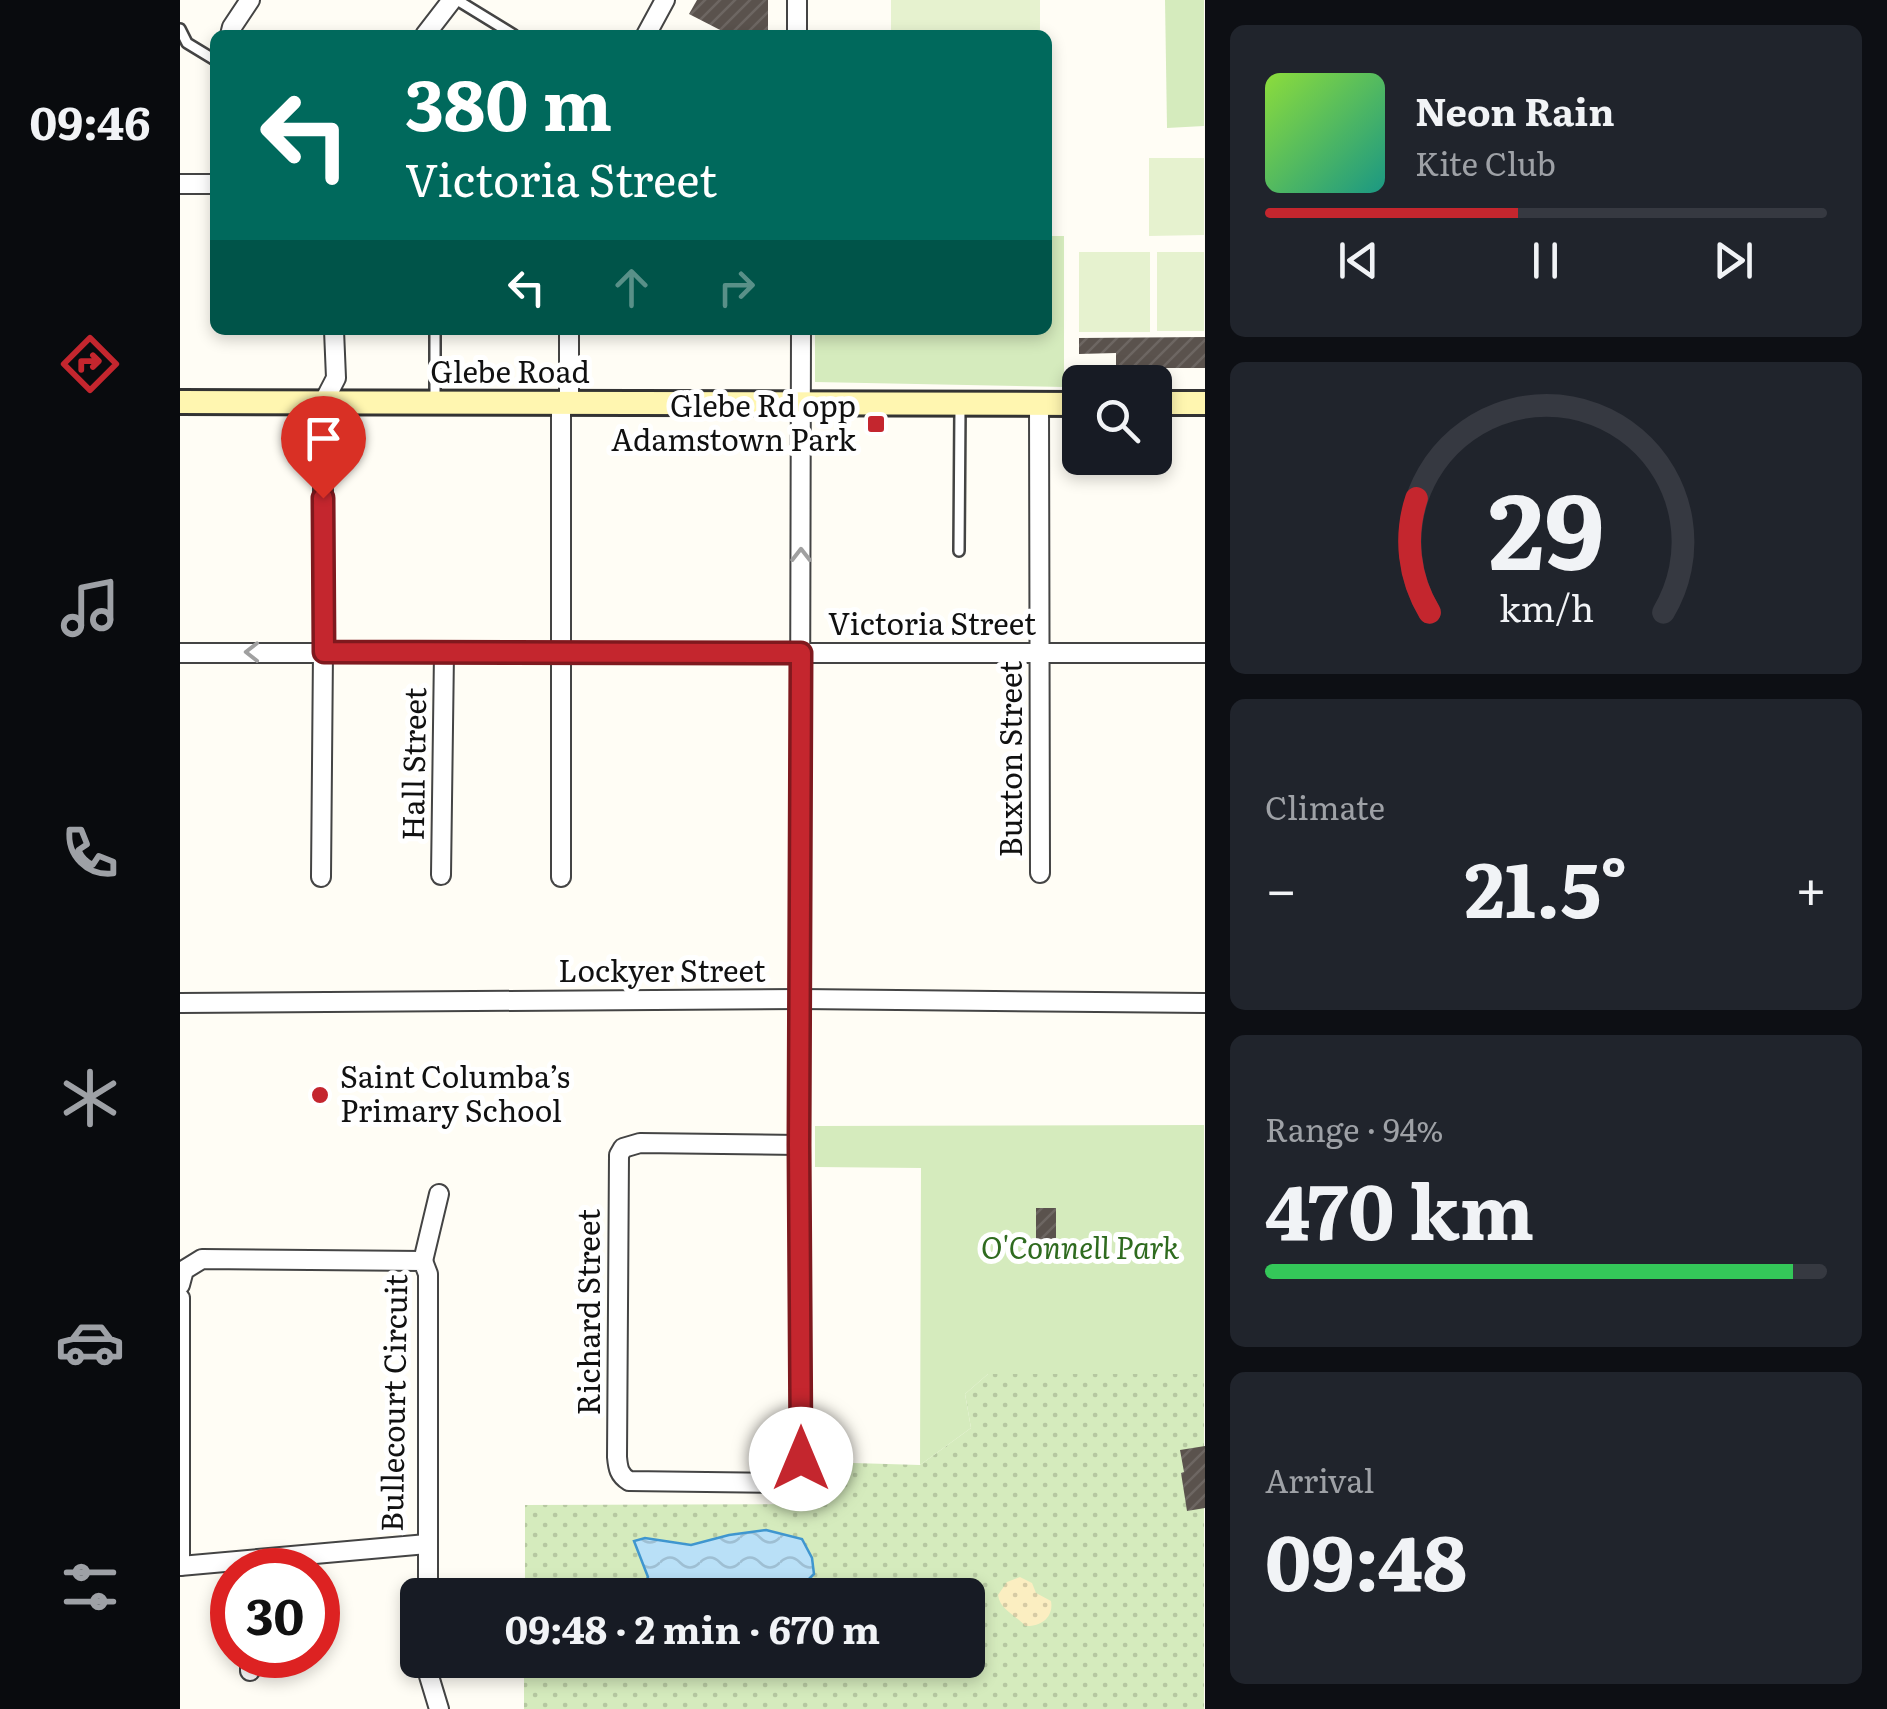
<!DOCTYPE html>
<meta charset="utf-8">
<style>
body{margin:0;font-family:Literata,serif;background:#20242c;color:#f1f3f6;height:100vh;display:flex;flex-direction:column;font-size:38px;white-space:nowrap}
*{box-sizing:border-box;margin:0}
p{font-size:32px;color:#9ea1a6}
.icon{flex:none;width:55px;height:55px;fill:none;stroke:currentColor;stroke-width:2;stroke-linecap:round;stroke-linejoin:round}
.map{position:relative;flex:1;overflow:hidden}
.details{display:flex;flex-direction:column;gap:25px;padding:25px;background:#0d0f14;width:682px}
.details>*{flex:none}
.banner{position:absolute;left:30px;top:30px;width:842px;height:305px;border-radius:15px;box-shadow:0 5px 15px #0003;background:#00695c;color:#fff;overflow:hidden}
.controls{position:absolute;left:882px;top:365px;display:grid;gap:20px}
.controls a{display:grid;place-items:center;width:110px;height:110px;border-radius:15px;background:#171b24;box-shadow:0 5px 15px #0003;font-size:50px}
.speed{position:absolute;left:30px;top:1548px;display:flex;gap:20px;font-size:50px;font-weight:700;text-align:center}
.speed>*{display:grid;place-content:center;width:130px;height:130px;border-radius:50%;background:#171b24;box-shadow:0 5px 15px #0003;line-height:1}
.speed .limit{border:15px solid #d22;background:#fff;color:#111}
.pin{position:absolute;display:grid;place-items:center;width:85px;height:85px;color:#fff;margin:-102px -42px;border-radius:50% 50% 50% 0;rotate:-45deg;box-shadow:0 0 10px #0007}
.pin .icon{rotate:45deg}
.me{position:absolute;width:110px;margin:-55px;rotate:0deg;stroke-linejoin:round;filter:drop-shadow(0 0 8px #0008)}
.turn{display:flex;align-items:center;gap:35px;height:210px;padding:0 30px;font-size:45px}
.turn .icon{width:130px;height:130px;stroke-width:2.5}
.turn b{display:block;font-size:70px;line-height:85px}
.lanes{display:flex;align-items:center;height:95px;padding:0 30px;background:#0003;justify-content:center;gap:50px;direction:ltr}
.lanes .off{opacity:.35}
.big{font-size:75px;font-weight:700;line-height:1.1}
.details .tile{flex:1;display:flex;flex-direction:column;justify-content:center;gap:15px;min-width:0;padding:0 35px;border-radius:15px;background:#20242c}
.details .dial{align-items:center;gap:0}
.dial svg{height:260px;overflow:visible;fill:none;stroke:#363941;stroke-width:7;stroke-linecap:round;text-anchor:middle}
.dial text{fill:#f1f3f6;stroke:none}
.song{display:flex;align-items:center;gap:30px}
.cover{width:120px;height:120px;border-radius:15px;background:linear-gradient(135deg,hsl(90 70% 55%),hsl(170 70% 35%))}
.played{height:10px;border-radius:5px;background:linear-gradient(90deg,#c4262e 45%,#363941 45%)}
.keys{display:flex;justify-content:space-around;direction:ltr}
.heat{display:flex;justify-content:space-between;align-items:center;font-size:55px;direction:ltr}
.charge{height:15px;border-radius:8px;background:linear-gradient(90deg,#34c759 94%,#363941 0)}
.trip{position:absolute;left:220px;top:1578px;width:585px;height:100px;border-radius:15px;background:#171b24;box-shadow:0 5px 15px #0003;font-weight:700;line-height:100px;text-align:center}
main{display:flex;flex:1;min-height:0}
.tab-bar{display:flex;flex-direction:column;width:180px;justify-content:space-around;align-items:center;background:#090b0e;color:#9ea1a6}
.tab-bar .icon{width:70px;height:70px}
.tab-bar .selected{color:#c4262e}
.tab-bar b{font-size:45px;color:#f1f3f6}
.map>svg:first-child{display:block}
.grass{fill:url(#grass-dots)}
.sand{fill:url(#sand-dots)}
.park{fill:#d5ebbd}
.pitch{fill:#e6f2cf}
.water{fill:url(#water-waves);stroke:#3f96cf;stroke-width:2.5}
.building{fill:url(#building-hatch)}
.lines{fill:none;stroke-linecap:round;stroke-linejoin:round}
.service-casing{stroke:#444;stroke-width:14}
.minor-casing{stroke:#444;stroke-width:22}
.secondary-casing{stroke:#333;stroke-width:28}
.service{stroke:#fff;stroke-width:9}
.minor{stroke:#fff;stroke-width:18}
.secondary{stroke:#fff6b0;stroke-width:22}
.oneway{stroke:#a0a0a0}
.route-casing{stroke:#7f191e;stroke-width:25}
.route{stroke:#c4262e;stroke-width:18}
.poi-dot{fill:#c4262e;stroke:#fff;stroke-width:4}
.labels{text-anchor:middle;stroke-width:10;stroke-linejoin:round;paint-order:stroke}
.street-label{font-size:30px;fill:#111;stroke:#fff}
.poi-label{font-size:30px;fill:#111;stroke:#fff;text-anchor:end}
.park-label{font-size:30px;font-style:italic;fill:#2f6b1f;stroke:#fff}
</style>
<main>
<nav class="tab-bar">
<b>09:46</b>
<svg class="icon selected" aria-label="directions" viewBox="0 0 24 24"><path d="M12 3l9 9-9 9-9-9zM9 14v-3h6M13 9l2 2-2 2"/></svg>
<svg class="icon" aria-label="music" viewBox="0 0 24 24"><path d="M9 18V5l10-2v13"/><circle cx="6" cy="18" r="3"/><circle cx="16" cy="16" r="3"/></svg>
<svg class="icon" aria-label="phone" viewBox="0 0 24 24"><path d="M5 4h4l2 5-3 2q2 4 5 5l2-3 5 2v4C11 20 4 13 5 4z"/></svg>
<svg class="icon" aria-label="climate" viewBox="0 0 24 24"><path d="M12 3v18M4 7l16 10M4 17L20 7"/></svg>
<svg class="icon" aria-label="car" viewBox="0 0 24 24"><path d="M5 17H2v-5l4-1 3-4h7l3 4 3 1v5h-3M9 17h6M6 11h13"/><circle cx="7" cy="17" r="2"/><circle cx="17" cy="17" r="2"/></svg>
<svg class="icon" aria-label="filters" viewBox="0 0 24 24"><path d="M4 7h16M4 17h16"/><circle cx="9" cy="7" r="2"/><circle cx="15" cy="17" r="2"/></svg>
</nav>
<div class="map">
<svg width="1025" height="1709" viewBox="0 0 1025 1709">
<defs>
<pattern id="grass-dots" width="8" height="8" patternUnits="userSpaceOnUse" patternTransform="scale(2.5)"><rect width="8" height="8" fill="#d5ebbd"/><path d="M2 2h.1M6 6h.1" fill="none" stroke="#b6c8a1" stroke-width="1.8" stroke-linecap="round"/></pattern>
<pattern id="sand-dots" width="8" height="8" patternUnits="userSpaceOnUse" patternTransform="scale(2.5)"><rect width="8" height="8" fill="#fbeec1"/><path d="M2 2h.1M6 6h.1" fill="none" stroke="#d6cba5" stroke-width="1.8" stroke-linecap="round"/></pattern>
<pattern id="water-waves" width="16" height="10" patternUnits="userSpaceOnUse" patternTransform="scale(2.5)"><rect width="16" height="10" fill="#b9e0f7"/><path d="M0 5q4-4 8 0t8 0" fill="none" stroke="#9ebfd3"/></pattern>
<pattern id="building-hatch" width="6" height="6" patternUnits="userSpaceOnUse" patternTransform="scale(2.5)"><rect width="6" height="6" fill="#5a524d"/><path d="M-1 1l2-2M0 6l6-6M5 7l2-2" fill="none" stroke="#6d6662"/></pattern>
</defs>
<rect width="100%" height="100%" fill="#fffdf5"/>
<polygon class="grass" points="808,1374 1024,1374 1024,1709 344,1709 344,1660 788,1660 788,1595 345,1595 345,1505 624,1504 642,1491 641,1462 740,1465 791,1428 785,1394"/>
<path class="sand" d="M840,1577L852,1583L856,1593L871,1601C874,1618 860,1627 845,1626C836,1615 820,1610 818,1595L827,1582Z"/>
<g class="park">
<polygon points="985,0 1024,0 1024,126 987,128"/>
<polygon points="868,236 884,236 884,387 635,382 635,330 868,330"/>
<polygon points="1024,1125 1024,1374 808,1374 785,1394 791,1428 740,1465 741,1168 635,1167 635,1126"/>
</g>
<g class="pitch">
<rect x="711" y="0" width="149" height="35"/>
<polygon points="969,158 1024,158 1024,235 969,236"/>
<rect x="899" y="252" width="71" height="80"/>
<rect x="977" y="252" width="47" height="79"/>
</g>
<polygon class="water" points="586,1530 622,1539 632,1558 634,1574 613,1595 458,1595 468,1577 454,1541 465,1538 511,1545 549,1535"/>
<g class="building">
<polygon points="517,0 588,0 588,32 546,33 509,14"/>
<polygon points="1025,337 1025,368 936,368 936,353 899,354 899,338"/>
<polygon points="856,1208 876,1208 876,1255 856,1256"/>
<polygon points="1025,1446 1025,1508 1007,1511 1001,1473 1004,1472 1000,1450"/>
</g>
<g class="lines">
<defs>
<g id="service">
<polyline points="277,0 334,35"/>
<polyline points="0,29 7,43 35,60"/>
<polyline points="255,400 255,330"/>
<polyline points="779,551 780,407"/>
</g>
<g id="minor">
<polyline points="617,0 617,35"/>
<polyline points="50,35 52,27 70,0"/>
<polyline points="245,35 272,0"/>
<polyline points="466,35 485,0"/>
<polyline points="0,184 35,184"/>
<polyline points="389,404 389,330"/>
<polyline points="859,404 860,873"/>
<polyline points="0,653 1025,653"/>
<polyline points="261,875 264,653"/>
<polyline points="141,877 143,652 143,403 156,378 154,330"/>
<polyline points="381,877 381,404"/>
<polyline points="0,1003 621,999 1025,1003"/>
<path d="M619,1145L460,1143L443,1148L439,1155L437,1457C438,1468 439,1475 449,1481L603,1483L615,1482L621,1475L619,1145L621,330"/>
<polyline points="243,1261 259,1194"/>
<polyline points="0,1285 4,1270 22,1259 243,1261 248,1274 248,1595"/>
<polyline points="0,1298 0,1566"/>
<polyline points="0,1566 247,1544"/>
<polyline points="249,1660 249,1676 259,1709"/>
<polyline points="70,1671 70,1655"/>
</g>
<g id="secondary">
<polyline points="0,402 900,404"/>
<polyline points="975,403 1025,403"/>
</g>
</defs>
<use href="#service" class="service-casing"/>
<use href="#minor" class="minor-casing"/>
<use href="#secondary" class="secondary-casing"/>
<use href="#service" class="service"/>
<use href="#minor" class="minor"/>
<use href="#secondary" class="secondary"/>
</g>
<defs><path id="oneway-chevron" d="M-2-3.5L2.5 0L-2 3.5" fill="none" stroke-width="1.6" stroke-linecap="round" stroke-linejoin="round" transform="scale(2.5)"/></defs>
<g class="oneway">
<use href="#oneway-chevron" transform="translate(621 555) rotate(-90)"/>
<use href="#oneway-chevron" transform="translate(72 652) rotate(180)"/>
</g>
<g class="lines">
<defs>
<polyline id="route" points="143,498 144,652 621,653 619,1145 621,1459"/>
</defs>
<use href="#route" class="route-casing"/>
<use href="#route" class="route"/>
</g>
<g class="poi-dot">
<rect x="686" y="414" width="20" height="20" rx="5"/>
<circle cx="140" cy="1095" r="10"/>
</g>
<g class="labels">
<g class="street-label">
<text x="330" y="383">Glebe Road</text>
<text x="752" y="635">Victoria Street</text>
<text transform="translate(832 759) rotate(-90)" y="10">Buxton Street</text>
<text transform="translate(235 764) rotate(-89)" y="10">Hall Street</text>
<text x="482" y="982">Lockyer Street</text>
<text transform="translate(410 1312) rotate(-90)" y="10">Richard Street</text>
<text transform="translate(215 1403) rotate(-89)" y="10">Bullecourt Circuit</text>
</g>
<g class="poi-label">
<text x="676" y="417">Glebe Rd opp<tspan x="676" dy="34">Adamstown Park</tspan></text>
<text x="160" y="1088" text-anchor="start">Saint Columba’s<tspan x="160" dy="34">Primary School</tspan></text>
</g>
<g class="park-label">
<text x="900" y="1259">O'Connell Park</text>
</g>
</g>
</svg>
<div class="controls">
<a><svg class="icon" aria-label="search" viewBox="0 0 24 24"><circle cx="10" cy="10" r="6"/><path d="M15 15l6 6"/></svg></a>
</div>
<div class="speed"><div class="limit">30</div></div>
<div class="pin" style="left:143px;top:498px;background:#d93025"><svg class="icon" aria-label="arrive" viewBox="0 0 24 24"><path d="M6 21V4h12l-3 4 3 4H6"/></svg></div>
<svg class="me" style="left:621px;top:1459px" viewBox="-20 -20 40 40"><circle r="19" fill="#fff"/><path d="M0-13L10 11 0 6-10 11z" fill="#c4262e"/></svg>
<div class="trip">09:48 · 2 min · 670 m</div>
<div class="banner">
<div class="turn"><svg class="icon" aria-label="left" viewBox="0 0 24 24"><path d="M17 20v-9H6M10 6l-5 5 5 5"/></svg><div><b>380 m</b>Victoria Street</div></div>
<div class="lanes"><svg class="icon" aria-label="left" viewBox="0 0 24 24"><path d="M17 20v-9H6M10 6l-5 5 5 5"/></svg><svg class="icon off" aria-label="ahead" viewBox="0 0 24 24"><path d="M12 20V5M6 11l6-6 6 6"/></svg><svg class="icon off" aria-label="right" viewBox="0 0 24 24"><path d="M7 20v-9h11M14 6l5 5-5 5"/></svg></div>
</div>
</div>
<section class="details">
<div class="tile">
<div class="song"><i class="cover"></i><div><b>Neon Rain</b><p>Kite Club</p></div></div>
<div class="played"></div>
<div class="keys"><svg class="icon" aria-label="previous" viewBox="0 0 24 24"><path d="M18 5L8 12l10 7zM5 5v14"/></svg><svg class="icon" aria-label="pause" viewBox="0 0 24 24"><path d="M8 5v14M16 5v14"/></svg><svg class="icon" aria-label="next" viewBox="0 0 24 24"><path d="M6 5l10 7-10 7zM19 5v14"/></svg></div>
</div>
<div class="tile dial"><svg viewBox="0 0 100 80">
<path d="M14 69A42 42 0 1 1 86 69"/>
<path d="M14 69A42 42 0 0 1 10 34" stroke="#c4262e"/>
<text x="50" y="56" font-size="32" font-weight="700">29</text>
<text x="50" y="72" font-size="11">km/h</text>
</svg></div>
<div class="tile"><p>Climate</p>
<div class="heat"><a>−</a><b class="big">21.5°</b><a>+</a></div>
</div>
<div class="tile"><p>Range · 94%</p><b class="big">470 km</b><div class="charge"></div></div>
<div class="tile"><p>Arrival</p><b class="big">09:48</b></div>
</section>
</main>
